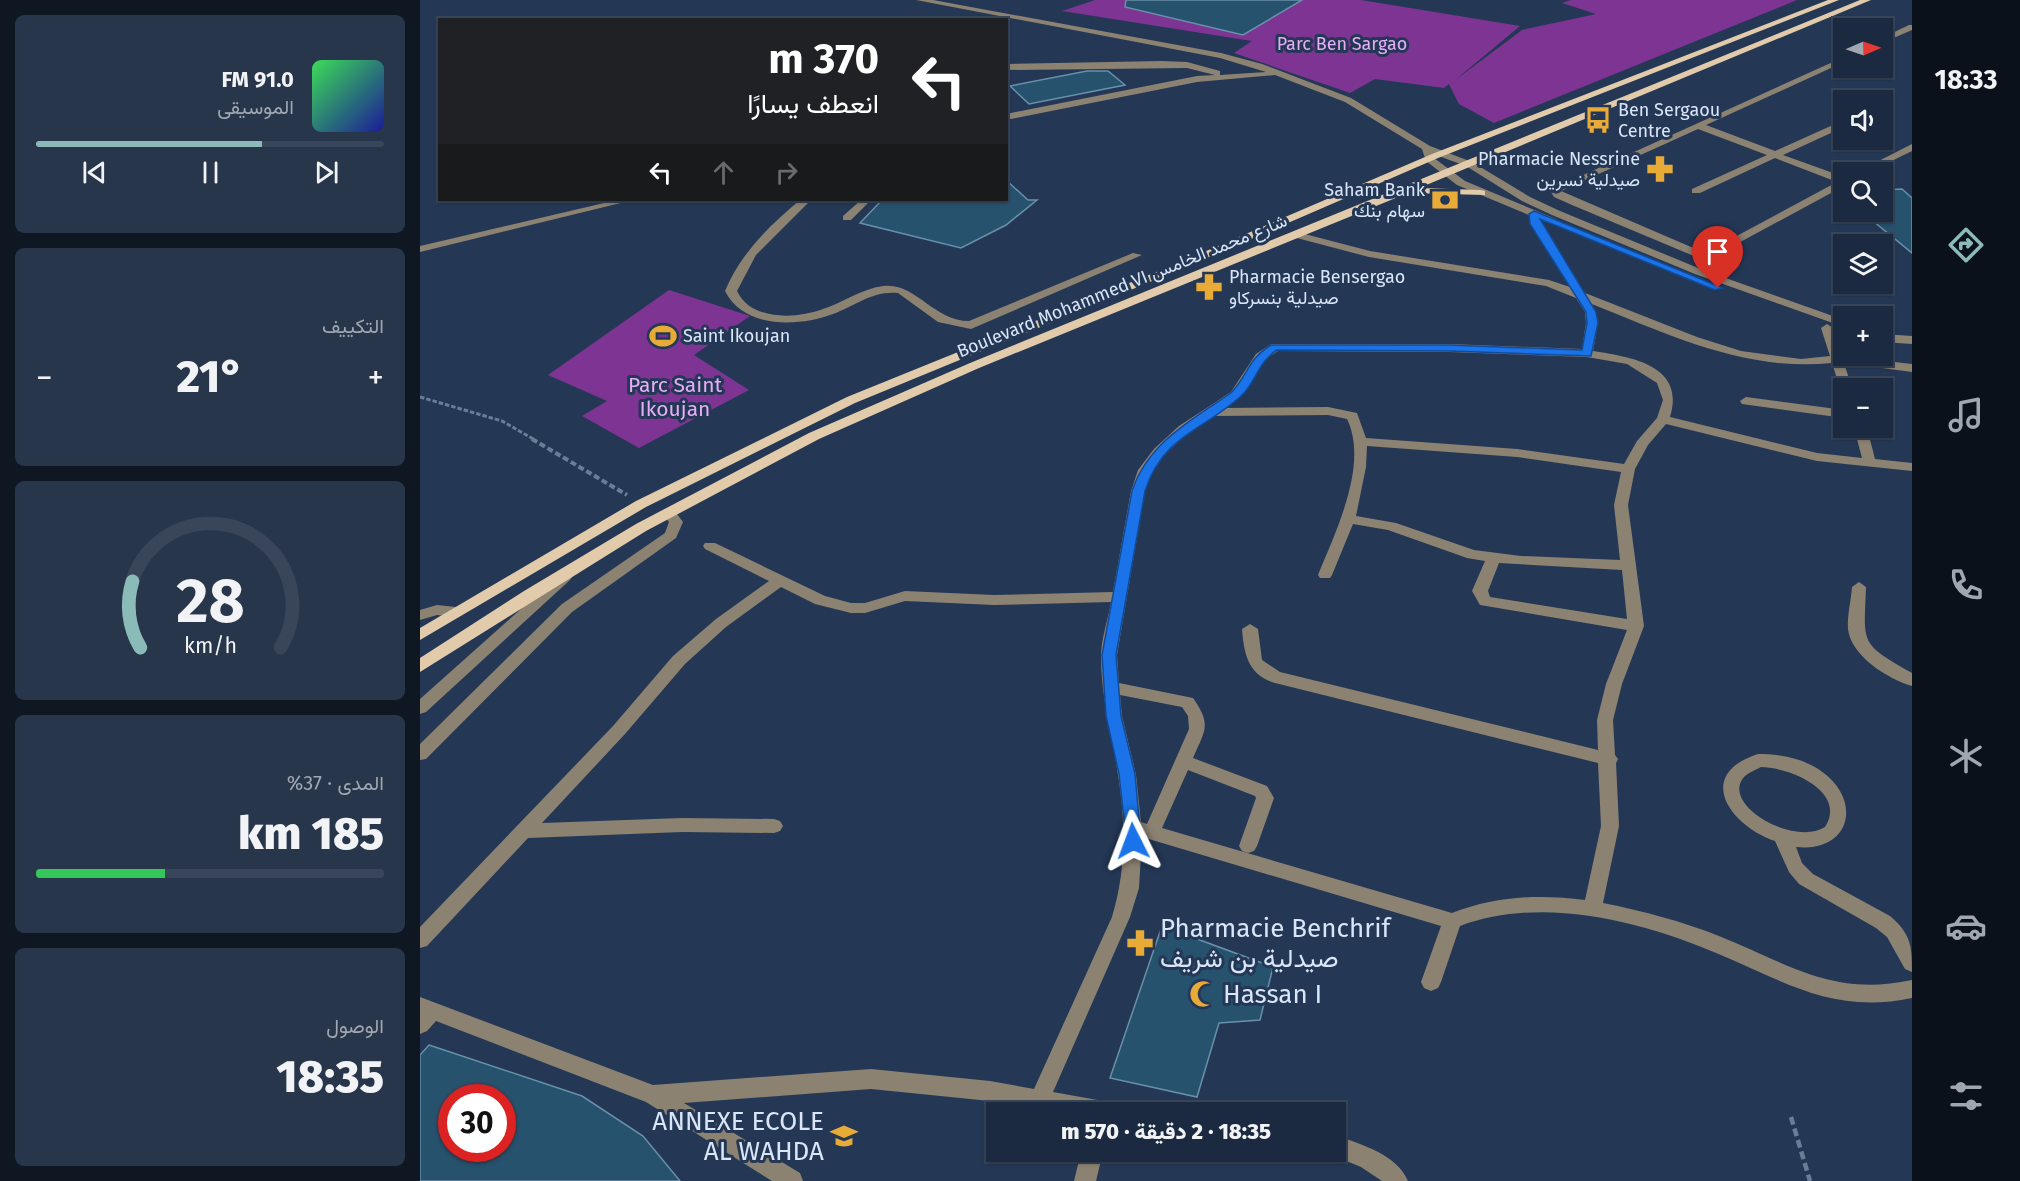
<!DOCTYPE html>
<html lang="ar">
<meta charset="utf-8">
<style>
body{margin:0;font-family:"Fira Sans",Vazirmatn,sans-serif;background:#28364b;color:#f1f3f6;direction:rtl;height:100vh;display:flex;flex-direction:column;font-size:22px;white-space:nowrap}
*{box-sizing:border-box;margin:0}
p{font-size:20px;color:#a0a7b1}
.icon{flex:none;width:33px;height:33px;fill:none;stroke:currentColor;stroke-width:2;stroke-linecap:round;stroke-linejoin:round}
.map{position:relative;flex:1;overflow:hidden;direction:ltr}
.sheet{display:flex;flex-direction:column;gap:15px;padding:15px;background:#0f1723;width:420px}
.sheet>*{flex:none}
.top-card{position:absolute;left:18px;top:18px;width:570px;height:183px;border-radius:0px;box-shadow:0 2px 4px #0004,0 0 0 2px #394659;direction:rtl;background:#202124;color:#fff;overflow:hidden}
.needle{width:39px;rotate:88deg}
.fabs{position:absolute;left:1413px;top:18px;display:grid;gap:12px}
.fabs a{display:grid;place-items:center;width:60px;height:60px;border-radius:0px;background:#1b2a40;box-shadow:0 2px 4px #0004,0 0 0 2px #394659;font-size:30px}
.speed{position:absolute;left:18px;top:1084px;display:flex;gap:12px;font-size:30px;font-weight:700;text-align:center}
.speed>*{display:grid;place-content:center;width:78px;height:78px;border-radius:50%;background:#1b2a40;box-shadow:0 2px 4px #0004,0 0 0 2px #394659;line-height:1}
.speed .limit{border:9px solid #d22;background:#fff;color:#111}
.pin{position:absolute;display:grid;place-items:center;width:51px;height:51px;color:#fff;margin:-62px -26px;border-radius:50% 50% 50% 0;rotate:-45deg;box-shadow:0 0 6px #0007}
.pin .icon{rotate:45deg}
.me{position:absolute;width:66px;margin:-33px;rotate:357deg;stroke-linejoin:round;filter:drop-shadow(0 0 4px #0008)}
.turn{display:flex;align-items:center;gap:21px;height:126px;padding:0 30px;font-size:27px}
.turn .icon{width:78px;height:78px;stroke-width:2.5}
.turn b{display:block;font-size:42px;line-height:51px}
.lanes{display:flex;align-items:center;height:57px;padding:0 30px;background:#0003;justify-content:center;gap:30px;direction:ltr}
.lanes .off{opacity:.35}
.big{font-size:45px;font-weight:800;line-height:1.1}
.sheet .tile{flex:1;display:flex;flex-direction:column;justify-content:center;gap:9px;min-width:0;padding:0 21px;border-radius:9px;background:#28364b}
.sheet .dial{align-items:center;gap:0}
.dial svg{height:156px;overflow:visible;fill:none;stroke:#394659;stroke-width:7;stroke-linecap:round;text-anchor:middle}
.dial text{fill:#f1f3f6;stroke:none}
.song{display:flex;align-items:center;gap:18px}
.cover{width:72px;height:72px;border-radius:9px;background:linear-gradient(135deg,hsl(130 70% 55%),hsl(240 70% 35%))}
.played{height:6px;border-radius:3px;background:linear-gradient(90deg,#8bbbb9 65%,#394659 65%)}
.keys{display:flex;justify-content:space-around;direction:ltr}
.heat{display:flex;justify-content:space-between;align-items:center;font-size:33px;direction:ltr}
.charge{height:9px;border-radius:4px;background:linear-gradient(90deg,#34c759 37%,#394659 0)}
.trip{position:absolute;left:566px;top:1102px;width:360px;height:60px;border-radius:0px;background:#1b2a40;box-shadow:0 2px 4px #0004,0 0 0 2px #394659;font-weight:800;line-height:60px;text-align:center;direction:rtl}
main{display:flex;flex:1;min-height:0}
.menu{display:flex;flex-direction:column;width:108px;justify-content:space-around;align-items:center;background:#0b111a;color:#a0a7b1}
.menu .icon{width:42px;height:42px}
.menu .selected{color:#8bbbb9}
.menu b{font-size:27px;color:#f1f3f6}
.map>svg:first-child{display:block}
.green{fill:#7e3492}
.building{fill:#26526e;stroke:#6990ab;stroke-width:1.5;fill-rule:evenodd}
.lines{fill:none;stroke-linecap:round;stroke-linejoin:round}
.path-far2{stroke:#6b7c96;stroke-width:3;stroke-dasharray:4.5 2;stroke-linecap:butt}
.path-far1{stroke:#6b7c96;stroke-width:4;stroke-dasharray:6 3;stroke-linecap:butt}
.path{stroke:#6b7c96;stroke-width:4.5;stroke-dasharray:8 4;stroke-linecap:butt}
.minor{fill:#8c8272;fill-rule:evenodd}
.major{fill:#e1cbaa;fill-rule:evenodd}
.route{fill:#1a73e8;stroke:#114b97;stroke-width:1.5}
.labels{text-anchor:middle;stroke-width:6;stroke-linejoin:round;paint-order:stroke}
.far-park-label{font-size:18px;fill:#e6adf7;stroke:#243856}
.far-poi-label{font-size:18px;fill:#d9e5f8;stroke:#243856;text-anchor:start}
.far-street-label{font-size:18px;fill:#d9e5f8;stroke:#243856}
.park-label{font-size:21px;fill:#e6adf7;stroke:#243856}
.near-poi-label{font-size:26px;fill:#d9e5f8;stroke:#243856;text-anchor:start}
</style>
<main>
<nav class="menu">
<b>18:33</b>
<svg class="icon selected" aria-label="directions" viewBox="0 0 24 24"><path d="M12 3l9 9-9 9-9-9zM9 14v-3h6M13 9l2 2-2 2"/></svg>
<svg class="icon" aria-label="music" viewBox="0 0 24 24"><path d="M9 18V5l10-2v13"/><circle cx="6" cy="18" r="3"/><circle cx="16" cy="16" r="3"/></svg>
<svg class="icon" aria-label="phone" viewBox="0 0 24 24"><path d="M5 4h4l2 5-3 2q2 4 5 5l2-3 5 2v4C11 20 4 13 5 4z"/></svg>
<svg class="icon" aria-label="climate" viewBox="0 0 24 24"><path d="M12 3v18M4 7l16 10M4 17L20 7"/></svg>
<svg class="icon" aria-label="car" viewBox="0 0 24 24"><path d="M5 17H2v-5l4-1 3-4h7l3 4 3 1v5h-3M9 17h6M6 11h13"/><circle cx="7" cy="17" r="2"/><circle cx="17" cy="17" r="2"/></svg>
<svg class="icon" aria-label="filters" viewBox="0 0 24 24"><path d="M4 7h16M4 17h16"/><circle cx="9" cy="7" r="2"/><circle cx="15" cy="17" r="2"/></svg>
</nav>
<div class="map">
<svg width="1492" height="1181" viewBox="0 0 1492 1181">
<rect width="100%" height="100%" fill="#243856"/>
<g class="green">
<polygon points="675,0 941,0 1100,26 1034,81 1102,30 1176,14 1142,3 1151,0 1377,0 1074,123 1039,104 1029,84 1024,88 955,79 930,93 814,53 832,41 642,11"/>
<polygon points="249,290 330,316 274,355 329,390 219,448 162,416 187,401 128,375"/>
</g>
<g class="building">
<polygon points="706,0 882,0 823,35 705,7"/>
<polygon points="667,71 688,71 705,85 609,104 590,86"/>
<polygon points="586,180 608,200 617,200 586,225 541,248 440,223 462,200 586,200"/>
<polygon points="1482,189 1492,198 1492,253 1442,212 1462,212 1462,190"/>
<polygon points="742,926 853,967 840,1020 799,1023 777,1097 690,1078"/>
<path d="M9,1045L162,1096L223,1136L260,1181H0V1055ZM32,1098H82V1149H32Z"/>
</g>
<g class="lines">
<polyline class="path-far2" points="0,397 82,421 115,440"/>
<polyline class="path-far1" points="112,439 207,495"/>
<polyline class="path" points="1371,1117 1390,1181"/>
<g class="minor">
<path d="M496,0H513L801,53L842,64L931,98L1010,146L1052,162L1110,197L1140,211L1283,270L1424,320V327L1275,274L1132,215L1102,201L1046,166L1013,154L1014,158L1045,181L1136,219L1137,221L1132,224L1120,220V224L1165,293L1277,337L1321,351L1381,359L1410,356L1401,328L1407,324L1413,328L1422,356L1492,364V372L1424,363L1432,388H1424V391L1420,388L1412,363C1327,372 1249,335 1172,304C1181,319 1176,334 1173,351C1211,357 1266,365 1250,417L1397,453L1442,458L1434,428H1447L1455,459L1492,463V471L1397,461L1246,424L1228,445L1215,469L1208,505L1224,626L1202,684L1193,720L1195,755L1198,759L1196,763L1199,826L1183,903C1223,911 1261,921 1299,936C1369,964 1412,997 1492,980V998C1415,1014 1369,984 1301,955C1222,921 1123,895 1040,926L1021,982L1018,988L1011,991L1004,988L1001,982L1021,926L722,837L719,888L710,917L633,1092L694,1103L702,1106L705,1113H637L570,1101L451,1089L264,1103L380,1173L383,1181H352L226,1102L16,1021L7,1031L0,1034V997L233,1085L451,1069L570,1081L614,1089L692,917C706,871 706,823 698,775C692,735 681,697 681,657C681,639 688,620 691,602L574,605L485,601L445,613H431L395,604L361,587L306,627L265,664L205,734L122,823L262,818L354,819L360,821L363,826L360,831L354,833L262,832L108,838L7,946L0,948V927L193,726L253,656L296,619L349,581L285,549L283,546L285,543H295L405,596L431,603H445L485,591L574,595L693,592L711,491L718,470L734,449L759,426L811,392L836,354L851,344H1029L1162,349L1166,323L1165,312L1156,298L1126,286L949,257L873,237V233L877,232L950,251L1129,280L1150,287L1110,224L1109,215L1037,185L1006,161L1002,149L925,102L855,75L777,82L586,120V114L777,76L795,75L767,68L586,70V64L742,61L767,62L800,71V75L846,72L800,58ZM858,351L1029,352L1167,357L1207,364L1237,383L1243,400L1237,418L1217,441L1204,464L1097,449L946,438L937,413L908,407L804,408L819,398L845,359ZM908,415L927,419C949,464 916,531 898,575L900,578H910L912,575L933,524L968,530L1047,558L1065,561L1052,591L1060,605L1207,630L1186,684L1177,720L1178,750L860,672L842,660L838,629L830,624L822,629C824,654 828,675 855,683L1178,763L1181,826L1165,900C1119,894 1076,896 1032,913L742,828L768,770L835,796L836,798L819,846L822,851L828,853L834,851L837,846L854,798L847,786L773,758C785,730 792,725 773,698L699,683L697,655L725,491L732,471L744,455L769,432L792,416ZM947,446L1097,457L1201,472L1194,505L1200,560L1101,556L1054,550L976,523L936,516L946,467ZM1079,563L1202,570L1207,619L1070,597L1068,591ZM700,695L762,707L768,716L769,729L727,824L721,822L716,775L702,716Z"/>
<polygon points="1489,25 1492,25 1492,30 1462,43 1462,38"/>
<path d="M1424,57V62L1286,125L1355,151L1424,120V127L1363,155L1424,177V186L1289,259H1281L1152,205L1134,197L1130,190ZM1278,129L1347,155L1272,189V193H1280L1355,158L1417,182L1285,253L1141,191Z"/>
<polygon points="1492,144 1492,151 1449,172 1437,172"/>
<polygon points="197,200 213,200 0,252 0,246"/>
<path d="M380,200H391L336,255L317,291C331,321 376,319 403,309C424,302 441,289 463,286C496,282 513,321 549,321L713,253L722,255L551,329L518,322L478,293C454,290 434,306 413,314C378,327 324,329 305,291C321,253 349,226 380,200Z"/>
<polygon points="441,200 451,200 431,220 423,220 423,216"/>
<polygon points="1462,334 1492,336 1492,344 1462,342"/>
<polygon points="1326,397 1424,410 1424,418 1322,404 1320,401"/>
<polygon points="249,509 254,510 263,522 256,538 152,612 6,759 0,760 0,744 142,604 245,533 249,522 242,513"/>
<polygon points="145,572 152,577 150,580 6,712 0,714 0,699 140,574"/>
<path d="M1439,582L1446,587C1444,644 1439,643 1492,673V686C1468,679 1431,656 1428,629C1427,615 1431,601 1432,587Z"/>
<polygon points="17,605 36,607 44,612 36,617 17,615 0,620 0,610"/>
<path d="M1338,754C1359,754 1383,758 1401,771C1443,800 1431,853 1376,847L1382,863L1393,874L1470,916C1491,934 1492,946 1492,972L1485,969L1467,937L1456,928L1379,884L1369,872L1355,841C1311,826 1273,775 1338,754ZM1341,767C1368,767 1428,791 1405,827C1373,847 1300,804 1324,777C1328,773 1335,770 1341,767Z"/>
<path d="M915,1135C940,1144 977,1154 988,1181H962L941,1167L907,1153L915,1152Z"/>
<polygon points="661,1152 683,1152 676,1181 654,1181"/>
</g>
<g class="major">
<polygon points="1408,0 1419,0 1018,158 764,268 435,403 226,507 0,640 0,628 216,501 427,397 756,264 1012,154"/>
<polygon points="1440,0 1451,0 999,188 1061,190 1065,191 1065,195 988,193 559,368 399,439 226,531 0,672 0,658 104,591 216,524 389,433 550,363"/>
</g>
</g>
<path class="route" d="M1114,211L1303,288L1295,290L1120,219L1176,312L1178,323L1171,356L1029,351L857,350C837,363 837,381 821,396C783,431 743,435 725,491L696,655L701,716L715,774L721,841L719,846H707L699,774L686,716L682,655L712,491C728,443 771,420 811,393C829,374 827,360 851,345H1029L1162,350L1167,323L1166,312L1110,224L1109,214Z"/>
<defs>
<symbol id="bus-bare" viewBox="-9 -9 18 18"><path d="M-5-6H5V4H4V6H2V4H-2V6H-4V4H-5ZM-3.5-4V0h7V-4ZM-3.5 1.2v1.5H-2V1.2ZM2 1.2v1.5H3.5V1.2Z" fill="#e9ab38" stroke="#243856" stroke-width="2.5" paint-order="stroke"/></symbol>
<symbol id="pharmacy-bare" viewBox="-9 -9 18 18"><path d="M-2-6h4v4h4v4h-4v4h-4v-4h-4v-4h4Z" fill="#e9ab38" stroke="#243856" stroke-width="2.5" paint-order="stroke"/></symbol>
<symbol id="bank-bare" viewBox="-9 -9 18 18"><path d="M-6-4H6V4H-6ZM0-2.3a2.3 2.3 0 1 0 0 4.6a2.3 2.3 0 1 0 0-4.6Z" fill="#e9ab38" stroke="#243856" stroke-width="2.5" paint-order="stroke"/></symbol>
<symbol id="stadium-bare" viewBox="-9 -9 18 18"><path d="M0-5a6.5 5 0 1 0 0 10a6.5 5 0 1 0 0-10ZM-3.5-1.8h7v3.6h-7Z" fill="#e9ab38" stroke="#243856" stroke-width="2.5" paint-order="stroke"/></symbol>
<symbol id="mosque-bare" viewBox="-9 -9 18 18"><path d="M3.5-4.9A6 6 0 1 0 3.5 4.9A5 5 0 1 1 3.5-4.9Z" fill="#e9ab38" stroke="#243856" stroke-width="2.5" paint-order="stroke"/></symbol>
<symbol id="school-bare" viewBox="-9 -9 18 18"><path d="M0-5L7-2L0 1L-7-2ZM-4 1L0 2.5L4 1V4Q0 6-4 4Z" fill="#e9ab38" stroke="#243856" stroke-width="2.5" paint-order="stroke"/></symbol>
</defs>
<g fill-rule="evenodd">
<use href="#bus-bare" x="1159" y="101" width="38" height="38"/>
<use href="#pharmacy-bare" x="1221" y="150" width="38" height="38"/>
<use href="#bank-bare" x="1006" y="181" width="38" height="38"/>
<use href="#pharmacy-bare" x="770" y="268" width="38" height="38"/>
<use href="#stadium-bare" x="224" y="317" width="38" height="38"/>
<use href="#pharmacy-bare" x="701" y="924" width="38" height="38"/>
<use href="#mosque-bare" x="764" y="975" width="38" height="38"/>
<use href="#school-bare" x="405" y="1117" width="38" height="38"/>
</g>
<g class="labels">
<g class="far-park-label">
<text x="922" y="50">Parc Ben Sargao</text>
</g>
<g class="far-poi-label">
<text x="1198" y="116">Ben Sergaou<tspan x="1198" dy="21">Centre</tspan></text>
<text x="1220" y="165" text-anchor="end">Pharmacie Nessrine<tspan x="1220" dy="21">صيدلية نسرين</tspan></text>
<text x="1005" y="196" text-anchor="end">Saham Bank<tspan x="1005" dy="21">سهام بنك</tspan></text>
<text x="809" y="283">Pharmacie Bensergao<tspan x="809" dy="21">صيدلية بنسركاو</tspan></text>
<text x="263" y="342">Saint Ikoujan</text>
</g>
<g class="far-street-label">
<text transform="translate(702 286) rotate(-22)" y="6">Boulevard Mohammed VI شارع محمد الخامس</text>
</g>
<g class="park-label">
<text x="255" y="392">Parc Saint<tspan x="255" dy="24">Ikoujan</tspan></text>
</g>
<g class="near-poi-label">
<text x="740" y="937">Pharmacie Benchrif<tspan x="740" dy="30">صيدلية بن شريف</tspan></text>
<text x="803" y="1003">Hassan I</text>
<text x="404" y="1130" text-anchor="end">ANNEXE ECOLE<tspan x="404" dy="30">AL WAHDA</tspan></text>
</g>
</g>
</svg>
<div class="fabs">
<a><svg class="needle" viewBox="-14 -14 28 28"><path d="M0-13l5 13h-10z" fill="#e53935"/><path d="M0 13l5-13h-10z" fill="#a0a7b1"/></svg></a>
<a><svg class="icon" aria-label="sound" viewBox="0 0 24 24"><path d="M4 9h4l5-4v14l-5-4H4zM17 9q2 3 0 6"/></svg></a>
<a><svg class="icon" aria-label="search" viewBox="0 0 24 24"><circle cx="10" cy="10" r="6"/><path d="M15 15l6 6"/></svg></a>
<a><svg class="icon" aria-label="layers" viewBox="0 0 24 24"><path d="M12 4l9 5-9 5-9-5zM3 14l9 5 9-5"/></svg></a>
<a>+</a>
<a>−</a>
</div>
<div class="speed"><div class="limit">30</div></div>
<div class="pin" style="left:1298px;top:288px;background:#d93025"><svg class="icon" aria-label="arrive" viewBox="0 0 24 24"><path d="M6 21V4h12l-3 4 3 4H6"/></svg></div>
<svg class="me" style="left:713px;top:841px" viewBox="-20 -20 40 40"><path d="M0-17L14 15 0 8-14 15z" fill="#1a73e8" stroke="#fff" stroke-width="4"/></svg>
<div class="trip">18:35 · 2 دقيقة · 570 m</div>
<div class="top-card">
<div class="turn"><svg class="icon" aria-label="left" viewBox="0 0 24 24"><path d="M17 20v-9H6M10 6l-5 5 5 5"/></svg><div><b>370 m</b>انعطف يسارًا</div></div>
<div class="lanes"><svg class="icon" aria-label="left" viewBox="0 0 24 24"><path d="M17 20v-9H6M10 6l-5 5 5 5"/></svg><svg class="icon off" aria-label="ahead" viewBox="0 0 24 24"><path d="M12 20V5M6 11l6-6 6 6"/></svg><svg class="icon off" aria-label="right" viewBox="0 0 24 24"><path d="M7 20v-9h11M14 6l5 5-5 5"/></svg></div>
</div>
</div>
<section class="sheet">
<div class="tile">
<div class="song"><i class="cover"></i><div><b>91.0 FM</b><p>الموسيقى</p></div></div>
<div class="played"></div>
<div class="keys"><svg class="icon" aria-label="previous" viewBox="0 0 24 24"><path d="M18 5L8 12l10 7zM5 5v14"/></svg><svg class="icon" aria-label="pause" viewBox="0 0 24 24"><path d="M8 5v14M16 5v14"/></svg><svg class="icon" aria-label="next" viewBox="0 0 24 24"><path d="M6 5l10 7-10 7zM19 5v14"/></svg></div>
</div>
<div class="tile"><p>التكييف</p>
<div class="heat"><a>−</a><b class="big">21°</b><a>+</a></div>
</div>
<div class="tile dial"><svg viewBox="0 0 100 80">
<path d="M14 69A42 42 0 1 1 86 69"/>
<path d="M14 69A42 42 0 0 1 10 35" stroke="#8bbbb9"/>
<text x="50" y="56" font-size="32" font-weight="700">28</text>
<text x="50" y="72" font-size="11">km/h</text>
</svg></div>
<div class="tile"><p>المدى · 37%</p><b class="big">185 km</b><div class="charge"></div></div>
<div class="tile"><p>الوصول</p><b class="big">18:35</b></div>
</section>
</main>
